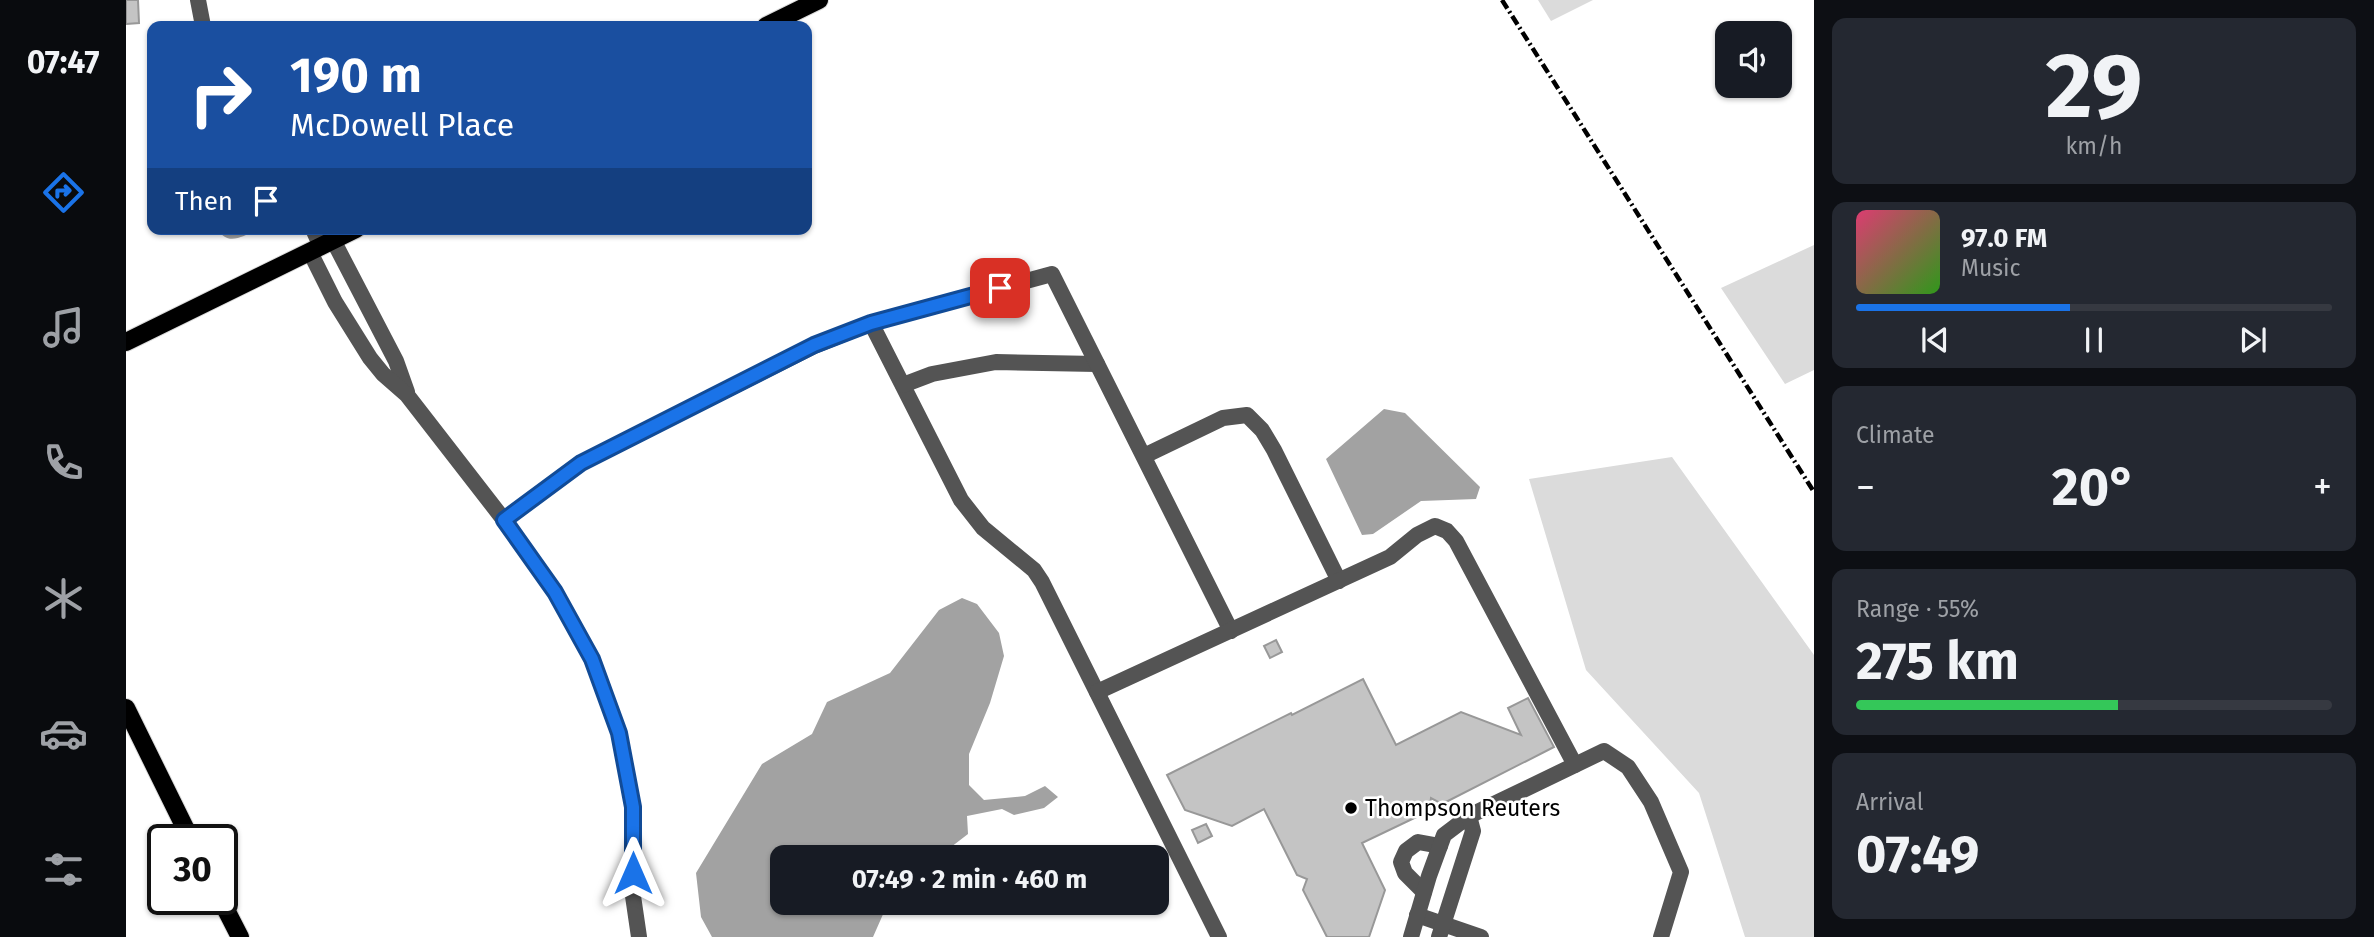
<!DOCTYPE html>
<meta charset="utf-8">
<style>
body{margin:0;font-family:"Fira Sans",sans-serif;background:#242831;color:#f1f3f6;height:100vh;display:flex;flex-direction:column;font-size:26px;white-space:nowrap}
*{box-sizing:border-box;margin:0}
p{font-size:23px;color:#9ea1a6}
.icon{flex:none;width:38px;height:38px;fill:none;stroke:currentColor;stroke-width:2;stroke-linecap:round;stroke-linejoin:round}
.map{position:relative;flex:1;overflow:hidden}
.sheet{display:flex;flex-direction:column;gap:18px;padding:18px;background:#0d0f14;width:560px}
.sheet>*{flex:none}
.banner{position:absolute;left:21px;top:21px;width:665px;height:214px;border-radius:14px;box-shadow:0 2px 5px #0004;background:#1a4fa0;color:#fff;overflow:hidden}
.tools{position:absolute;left:1589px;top:21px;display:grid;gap:14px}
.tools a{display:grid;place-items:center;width:77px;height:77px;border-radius:14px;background:#171b24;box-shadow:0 2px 5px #0004;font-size:35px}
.speed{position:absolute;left:21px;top:824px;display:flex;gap:14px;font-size:35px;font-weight:700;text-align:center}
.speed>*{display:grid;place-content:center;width:91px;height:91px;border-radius:50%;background:#171b24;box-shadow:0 2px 5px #0004;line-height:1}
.speed .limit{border:4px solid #111;border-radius:10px;background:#fff;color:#111}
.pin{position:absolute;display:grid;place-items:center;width:60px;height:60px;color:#fff;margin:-30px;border-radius:14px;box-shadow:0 4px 10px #0006}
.me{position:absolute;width:77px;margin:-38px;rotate:0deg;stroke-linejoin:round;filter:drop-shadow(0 0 5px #0008)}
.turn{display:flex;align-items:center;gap:24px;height:147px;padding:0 28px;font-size:32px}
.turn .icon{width:91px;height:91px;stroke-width:2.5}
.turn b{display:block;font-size:49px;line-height:60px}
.then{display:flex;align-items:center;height:66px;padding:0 28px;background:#0003;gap:14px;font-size:26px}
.big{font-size:52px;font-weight:700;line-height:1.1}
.sheet .tile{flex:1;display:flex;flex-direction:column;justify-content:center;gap:10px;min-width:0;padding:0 24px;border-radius:14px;background:#242831}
.sheet .dial{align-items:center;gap:0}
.dial b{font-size:91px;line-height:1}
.song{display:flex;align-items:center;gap:21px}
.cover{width:84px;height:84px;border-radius:10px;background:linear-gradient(135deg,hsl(340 70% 55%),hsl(110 70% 35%))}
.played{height:7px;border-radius:4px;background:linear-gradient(90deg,#1a73e8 45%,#363941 45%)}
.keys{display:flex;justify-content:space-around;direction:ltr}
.heat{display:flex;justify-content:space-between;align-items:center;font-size:38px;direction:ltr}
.charge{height:10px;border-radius:5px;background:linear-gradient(90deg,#34c759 55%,#363941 0)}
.trip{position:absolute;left:644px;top:845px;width:399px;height:70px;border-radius:14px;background:#171b24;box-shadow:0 2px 5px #0004;font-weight:700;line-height:70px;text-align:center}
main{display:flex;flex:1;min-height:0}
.menu{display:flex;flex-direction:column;width:126px;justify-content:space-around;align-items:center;background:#090b0e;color:#9ea1a6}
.menu .icon{width:49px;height:49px}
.menu .on{color:#1a73e8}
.menu b{font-size:32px;color:#f1f3f6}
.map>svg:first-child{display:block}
.green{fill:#dbdbdb}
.water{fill:#a2a2a2}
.building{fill:#c4c4c4;stroke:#989898;stroke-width:2}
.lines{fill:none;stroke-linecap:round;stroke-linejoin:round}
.major-casing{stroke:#dbdbdb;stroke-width:20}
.minor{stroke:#545454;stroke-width:16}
.major{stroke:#000;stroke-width:18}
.rail{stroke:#000;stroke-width:4.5;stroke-dasharray:10 3.5 2 3.5;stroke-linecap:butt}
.route-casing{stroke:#114b97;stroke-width:18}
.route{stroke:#1a73e8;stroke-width:12}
.poi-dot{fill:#000;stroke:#fff;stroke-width:2.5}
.labels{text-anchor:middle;stroke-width:5;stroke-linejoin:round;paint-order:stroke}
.poi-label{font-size:23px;fill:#000;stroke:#fff;text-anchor:start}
</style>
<main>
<nav class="menu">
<b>07:47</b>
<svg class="icon on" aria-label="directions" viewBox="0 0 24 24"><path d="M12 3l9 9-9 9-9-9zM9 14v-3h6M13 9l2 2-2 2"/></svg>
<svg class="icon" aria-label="music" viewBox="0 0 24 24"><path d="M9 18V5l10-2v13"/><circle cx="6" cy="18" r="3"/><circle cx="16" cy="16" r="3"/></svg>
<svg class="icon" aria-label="phone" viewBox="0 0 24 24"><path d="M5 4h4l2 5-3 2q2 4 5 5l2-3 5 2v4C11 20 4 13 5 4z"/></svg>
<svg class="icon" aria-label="climate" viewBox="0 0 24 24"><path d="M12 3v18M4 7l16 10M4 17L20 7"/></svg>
<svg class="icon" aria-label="car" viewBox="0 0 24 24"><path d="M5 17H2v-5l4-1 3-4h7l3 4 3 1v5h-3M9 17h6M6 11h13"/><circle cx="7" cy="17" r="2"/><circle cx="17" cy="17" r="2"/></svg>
<svg class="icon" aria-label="filters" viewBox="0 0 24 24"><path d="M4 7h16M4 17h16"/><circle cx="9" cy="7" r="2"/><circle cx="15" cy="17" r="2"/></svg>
</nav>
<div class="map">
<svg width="1688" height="937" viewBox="0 0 1688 937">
<rect width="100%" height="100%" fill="#fff"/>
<g class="green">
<polygon points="1412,0 1467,0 1425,21"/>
<polygon points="1688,245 1688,370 1659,384 1595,288"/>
<polygon points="1546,457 1688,655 1688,937 1619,937 1573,793 1460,670 1403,479"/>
</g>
<g class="water">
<path d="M92,229H132C118,236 101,247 92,229Z"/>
<polygon points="1258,409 1279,413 1354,487 1350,499 1295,501 1247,534 1236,535 1200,459"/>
<polygon points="836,598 851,604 873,633 878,656 864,703 843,754 843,785 858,800 899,796 919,786 932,797 918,808 888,815 876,809 841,816 842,834 812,857 656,858 656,903 762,903 747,937 586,937 575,917 570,873 636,764 686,734 701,702 764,673 813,610"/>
</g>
<g class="building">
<polygon points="0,0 12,0 13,23 0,24"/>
<polygon points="1150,640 1156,652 1144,658 1138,646"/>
<polygon points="1237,679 1270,745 1335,712 1395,735 1382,708 1402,698 1428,747 1316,804 1305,798 1303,811 1236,843 1259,890 1243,937 1201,937 1177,890 1181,879 1171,875 1138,809 1106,826 1059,810 1041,775 1165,713 1166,715"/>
<polygon points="1080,824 1086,836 1072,843 1066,830"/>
</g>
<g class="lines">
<defs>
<g id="major">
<polyline points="640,26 693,0"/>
<polyline points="0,342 230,229"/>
<polyline points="0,708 65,840"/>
<polyline points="95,900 114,937"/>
</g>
</defs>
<use href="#major" class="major-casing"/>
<g class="minor">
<polyline points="72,0 77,26"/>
<polyline points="187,229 195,247"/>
<polyline points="207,240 270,361 281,392"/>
<polyline points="184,252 209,302 244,358 257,374 281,395 378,520 429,592 466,659 493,733 507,807 507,896 513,937"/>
<polyline points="745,323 835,500 857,528 908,570 916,582 1093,937"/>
<polyline points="777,385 806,374 870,362 971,364"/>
<polyline points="1018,456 1097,418 1121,415 1136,430 1148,450 1213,581"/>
<polyline points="378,520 455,463 688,346 745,323 926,274 1105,631"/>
<polyline points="971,692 1264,557 1291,535 1309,526 1321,531 1330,541 1449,765"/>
<polyline points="1298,892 1279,873 1275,862 1280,851 1292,842 1314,846"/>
<polyline points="1291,915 1355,937"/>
<polyline points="1285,937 1303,876 1318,835 1343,816 1478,751 1502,767 1525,802 1555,872 1535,937"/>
<polyline points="1313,937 1347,831 1343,816"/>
</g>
<use href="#major" class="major"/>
<polyline class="rail" points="1376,0 1688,492"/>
</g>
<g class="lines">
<defs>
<polyline id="route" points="507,873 507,807 493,733 466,659 429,592 378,520 455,463 688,345 745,323 874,288"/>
</defs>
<use href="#route" class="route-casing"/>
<use href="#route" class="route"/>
</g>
<circle class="poi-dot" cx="1225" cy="808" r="7"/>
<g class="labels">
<g class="poi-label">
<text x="1239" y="816">Thompson Reuters</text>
</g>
</g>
</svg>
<div class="tools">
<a><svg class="icon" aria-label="sound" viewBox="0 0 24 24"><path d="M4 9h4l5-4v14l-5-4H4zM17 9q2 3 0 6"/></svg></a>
</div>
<div class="speed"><div class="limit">30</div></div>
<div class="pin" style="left:874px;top:288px;background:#d93025"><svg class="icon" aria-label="arrive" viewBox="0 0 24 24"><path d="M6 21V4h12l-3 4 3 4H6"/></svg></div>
<svg class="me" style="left:507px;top:873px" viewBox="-20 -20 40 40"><path d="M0-17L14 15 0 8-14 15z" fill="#1a73e8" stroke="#fff" stroke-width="4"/></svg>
<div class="trip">07:49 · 2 min · 460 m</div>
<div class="banner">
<div class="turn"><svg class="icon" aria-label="right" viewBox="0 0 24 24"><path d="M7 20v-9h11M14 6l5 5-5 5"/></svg><div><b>190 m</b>McDowell Place</div></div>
<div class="then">Then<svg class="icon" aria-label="arrive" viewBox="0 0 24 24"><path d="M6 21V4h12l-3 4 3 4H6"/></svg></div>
</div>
</div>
<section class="sheet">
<div class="tile dial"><b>29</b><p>km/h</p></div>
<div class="tile">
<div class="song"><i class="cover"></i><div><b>97.0 FM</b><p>Music</p></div></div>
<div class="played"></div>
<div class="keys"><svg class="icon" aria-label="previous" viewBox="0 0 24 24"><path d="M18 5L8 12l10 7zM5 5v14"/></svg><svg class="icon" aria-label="pause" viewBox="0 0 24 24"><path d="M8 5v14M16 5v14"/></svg><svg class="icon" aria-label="next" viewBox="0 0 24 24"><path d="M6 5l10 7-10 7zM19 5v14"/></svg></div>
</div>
<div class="tile"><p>Climate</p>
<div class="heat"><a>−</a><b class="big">20°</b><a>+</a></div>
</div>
<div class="tile"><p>Range · 55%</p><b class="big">275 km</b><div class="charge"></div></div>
<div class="tile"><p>Arrival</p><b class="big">07:49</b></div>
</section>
</main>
